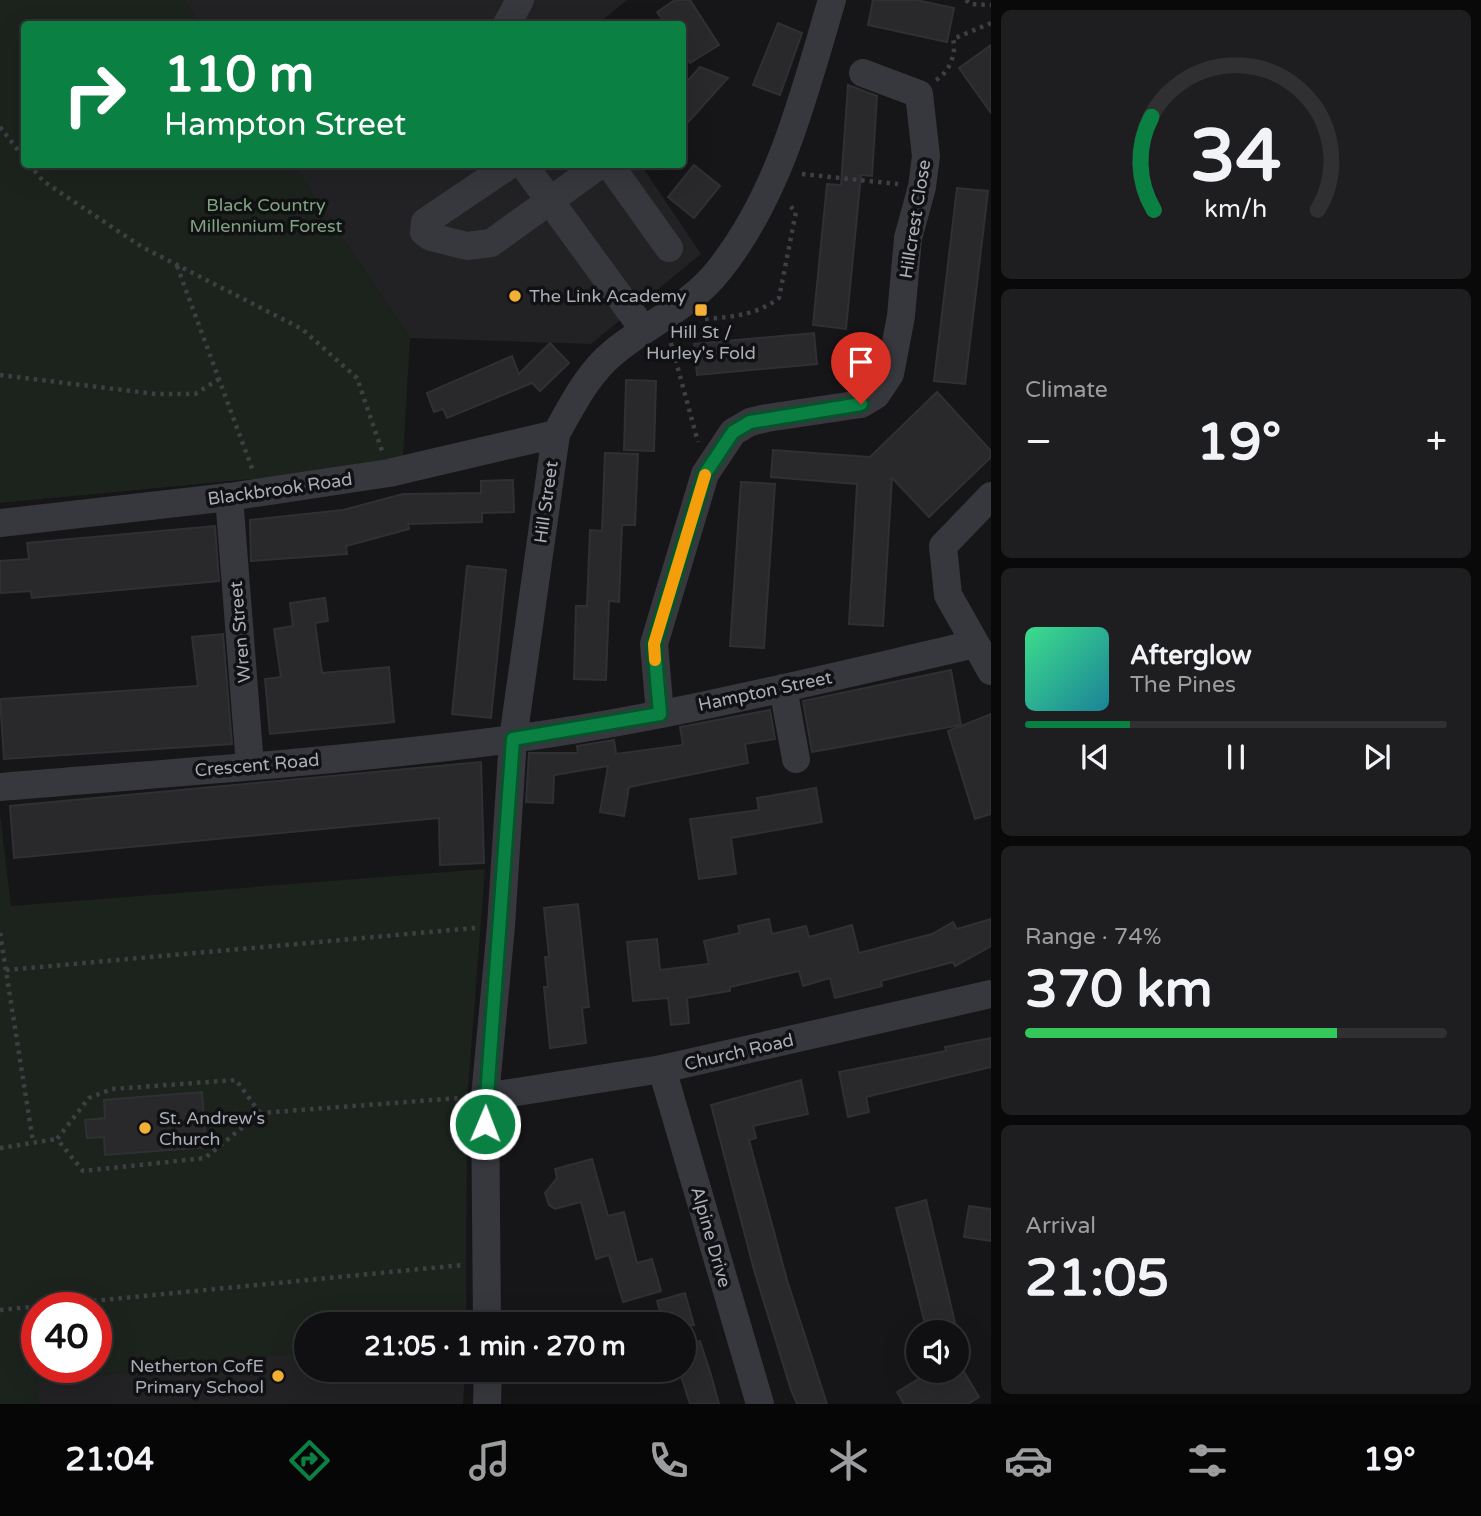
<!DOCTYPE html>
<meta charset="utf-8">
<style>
body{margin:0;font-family:"Varela Round",sans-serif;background:#1e1e20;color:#f1f3f6;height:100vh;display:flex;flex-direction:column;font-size:26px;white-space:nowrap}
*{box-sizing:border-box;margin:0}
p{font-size:23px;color:#9c9d9f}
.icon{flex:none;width:38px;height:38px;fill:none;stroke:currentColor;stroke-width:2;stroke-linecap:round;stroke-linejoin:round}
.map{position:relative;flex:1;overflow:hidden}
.side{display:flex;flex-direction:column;gap:10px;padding:10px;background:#09090a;width:490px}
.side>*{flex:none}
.top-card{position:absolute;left:21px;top:21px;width:665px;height:147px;border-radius:7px;box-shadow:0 7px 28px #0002,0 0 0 2px #303032;background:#0b8043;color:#fff;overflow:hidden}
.controls{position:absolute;left:906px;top:1320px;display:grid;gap:14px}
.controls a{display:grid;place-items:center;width:63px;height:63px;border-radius:50%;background:#101012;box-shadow:0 7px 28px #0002,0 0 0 2px #303032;font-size:35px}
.speed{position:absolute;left:21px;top:1292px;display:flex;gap:14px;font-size:35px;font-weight:700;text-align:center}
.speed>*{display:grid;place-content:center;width:91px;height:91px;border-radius:50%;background:#101012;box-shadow:0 7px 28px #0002,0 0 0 2px #303032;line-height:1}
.speed .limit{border:10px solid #d22;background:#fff;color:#111}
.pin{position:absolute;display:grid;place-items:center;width:60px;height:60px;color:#fff;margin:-72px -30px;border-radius:50% 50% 50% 0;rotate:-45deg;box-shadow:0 0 7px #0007}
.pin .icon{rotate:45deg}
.me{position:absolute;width:77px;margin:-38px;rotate:1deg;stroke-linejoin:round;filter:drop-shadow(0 0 5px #0008)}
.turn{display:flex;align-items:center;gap:24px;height:147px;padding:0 28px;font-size:32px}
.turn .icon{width:91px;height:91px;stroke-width:2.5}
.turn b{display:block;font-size:49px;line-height:60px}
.big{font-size:52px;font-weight:800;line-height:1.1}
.side .card{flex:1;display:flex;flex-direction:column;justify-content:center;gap:10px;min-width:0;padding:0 24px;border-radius:10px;background:#1e1e20}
.side .dial{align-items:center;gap:0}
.dial svg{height:182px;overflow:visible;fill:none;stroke:#303032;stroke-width:7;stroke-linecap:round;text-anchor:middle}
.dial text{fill:#f1f3f6;stroke:none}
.song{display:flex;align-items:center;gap:21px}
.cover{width:84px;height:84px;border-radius:10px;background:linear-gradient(135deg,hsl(150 70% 55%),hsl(190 70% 35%))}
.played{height:7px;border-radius:4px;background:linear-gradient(90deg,#0b8043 25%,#303032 25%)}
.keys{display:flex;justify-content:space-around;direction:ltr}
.heat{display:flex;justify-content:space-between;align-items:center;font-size:38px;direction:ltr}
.charge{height:10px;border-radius:5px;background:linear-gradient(90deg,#34c759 74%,#303032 0)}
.trip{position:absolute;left:294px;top:1312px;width:402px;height:70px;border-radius:35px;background:#101012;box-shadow:0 7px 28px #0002,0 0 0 2px #303032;font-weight:800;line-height:70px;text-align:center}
.dock{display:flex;height:112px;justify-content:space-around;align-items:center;background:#060607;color:#9c9d9f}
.dock .icon{width:49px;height:49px}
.dock .active{color:#0b8043}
.dock b{font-size:32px;color:#f1f3f6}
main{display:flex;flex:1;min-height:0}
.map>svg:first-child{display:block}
.built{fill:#222225}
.green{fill:#1c231d;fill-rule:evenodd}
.building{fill:#29292c;stroke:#303034;stroke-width:2}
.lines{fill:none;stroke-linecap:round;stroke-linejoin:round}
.path{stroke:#3d3f44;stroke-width:4.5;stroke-dasharray:3.5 5;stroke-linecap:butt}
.minor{stroke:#37383d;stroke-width:28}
.route-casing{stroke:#07532c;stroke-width:18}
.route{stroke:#0b8043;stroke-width:12}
.slow{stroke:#f59e0b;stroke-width:12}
.poi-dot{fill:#f2b134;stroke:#111113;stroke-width:2.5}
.labels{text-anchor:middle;stroke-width:7;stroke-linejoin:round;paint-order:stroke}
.park-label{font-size:18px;fill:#7fa381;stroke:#111113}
.street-label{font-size:18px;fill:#a8adb8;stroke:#111113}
.poi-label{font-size:18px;fill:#a8adb8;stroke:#111113;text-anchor:start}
</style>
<main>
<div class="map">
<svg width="991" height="1404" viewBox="0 0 991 1404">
<rect width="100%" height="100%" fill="#161618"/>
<g class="built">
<polygon points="184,0 627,0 598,24 200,24"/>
<polygon points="293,165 641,165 701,254 591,344 410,338"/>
<polygon points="306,1352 306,1370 465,1370 463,1404 39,1404 38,1382"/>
</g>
<g class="green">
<polygon points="0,0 184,0 200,24 24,24 24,164 293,165 410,338 403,457 283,476 0,503"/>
<path d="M0,814L11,906L485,869L467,1101L466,1325H306V1352L39,1382V1404H0ZM37,1307H96V1367H37Z"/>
</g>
<g class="building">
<polygon points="675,0 690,0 719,45 690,63 682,51 682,24 666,24 657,12"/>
<polygon points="873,0 916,0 954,8 947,42 868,25"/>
<polygon points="778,23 802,33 780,95 753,85"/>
<polygon points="991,45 991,113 959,68"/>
<polygon points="700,67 728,78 682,129 682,87"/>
<polygon points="848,85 877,96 872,176 861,175 846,329 813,325 827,184 841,185"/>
<polygon points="694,165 720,186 694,218 668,197"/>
<polygon points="957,188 988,191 965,384 934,381"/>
<polygon points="814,333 817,364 697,375 694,344"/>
<polygon points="550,343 569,363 540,391 532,383 447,418 443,409 434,412 427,393 512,356 519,374"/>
<polygon points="626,380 656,381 654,451 624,450"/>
<polygon points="937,392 991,451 991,457 929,517 892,478 883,626 849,624 857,484 771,477 773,450 870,457"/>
<polygon points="605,453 638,454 635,525 622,525 619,602 609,601 606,680 574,679 576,606 587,606 590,530 602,531"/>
<polygon points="513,480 514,512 482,513 482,522 408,524 409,529 346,546 347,554 251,561 250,520 343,510 403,494 481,493 481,481"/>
<polygon points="741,482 775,484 764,648 730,646"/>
<polygon points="215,526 219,581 32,598 31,591 0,593 0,561 29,559 27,543"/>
<polygon points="467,566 506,570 491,718 452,714"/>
<polygon points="325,598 328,621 315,623 322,673 389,667 394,722 270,734 265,679 281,677 274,629 293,626 290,603"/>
<polygon points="223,634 232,744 4,759 0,699 198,686 192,637"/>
<polygon points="951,670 961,725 812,752 803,701"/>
<polygon points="770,710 775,739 745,744 748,763 629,787 624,816 600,812 608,766 554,775 553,803 526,802 529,753 578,753 577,746 614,740 616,754 683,745 680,727"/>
<polygon points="991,714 991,814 975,819 948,731"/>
<polygon points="481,762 484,863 440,865 439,818 14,858 10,806"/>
<polygon points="816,788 822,822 731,838 736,874 699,879 690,819 759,810 757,798"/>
<polygon points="578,904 589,1007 582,1008 586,1043 550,1048 544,987 548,987 545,957 549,957 544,908"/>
<polygon points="769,919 772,934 806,926 809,937 852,925 859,953 932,934 953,922 957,929 991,919 991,946 955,966 953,962 881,981 882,986 835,998 830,978 803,986 799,971 730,987 730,991 687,998 689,1023 671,1025 668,998 633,1001 627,942 657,939 660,970 709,964 704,941 740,933 738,926"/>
<polygon points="991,1038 991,1067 866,1097 869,1112 848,1117 839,1072 946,1051 945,1047"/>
<polygon points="801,1080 808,1114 753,1126 756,1138 749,1140 787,1280 827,1404 797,1404 791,1390 754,1270 711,1105"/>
<polygon points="202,1092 206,1147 105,1155 104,1137 87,1138 85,1120 105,1118 104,1100"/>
<polygon points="592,1159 608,1216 624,1212 637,1263 652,1259 661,1291 623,1302 609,1255 596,1259 581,1202 555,1209 549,1205 545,1193 557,1178 555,1169"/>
<polygon points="926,1200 956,1327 938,1332 927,1332 896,1208"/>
<polygon points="969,1206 991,1209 991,1241 964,1237"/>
<polygon points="685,1293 694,1325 664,1325 657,1301"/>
<polygon points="700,1341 711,1375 719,1404 690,1404 679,1370 684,1370 684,1346"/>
<polygon points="933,1370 963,1370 979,1397 968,1404 904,1404 897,1392"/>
</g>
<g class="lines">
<g class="path">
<polyline points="966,0 970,4 991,5"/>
<path d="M936,80C949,72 957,54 953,39L991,23"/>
<polyline points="0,127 24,158"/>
<polyline points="29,164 43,181 142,247 302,329 357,378 382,451"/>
<polyline points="802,174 898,184"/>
<polyline points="177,266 253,471"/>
<path d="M705,319C733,317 756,315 779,298L796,212L789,205"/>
<polyline points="671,343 698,442"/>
<polyline points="0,375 156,394 195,394 219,379"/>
<polyline points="0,933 33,1142"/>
<polyline points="6,970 475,928"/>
<polyline points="260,1113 236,1080 112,1089 89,1098 57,1139 83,1171 205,1158 260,1113 460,1098"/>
<polyline points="0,1148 57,1139"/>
<polyline points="0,1310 462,1265"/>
</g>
<g class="minor">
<polyline points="507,24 520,0"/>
<polyline points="511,164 425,222 424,232 431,237 467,246 491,243 601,164"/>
<polyline points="523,164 644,330"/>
<polyline points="609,164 669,248"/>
<polyline points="991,496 943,546 948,595 991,671"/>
<polyline points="229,497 250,766"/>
<polyline points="0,523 229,497 389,473 556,434"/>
<polyline points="783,688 796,759"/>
<polyline points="660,714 654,644 705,474 733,432 750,422 767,418 861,404 876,395 890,374 901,316 908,238 922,187 926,156 919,94 863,73"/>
<path d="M0,787C171,773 343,761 512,739C668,718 822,679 975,644"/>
<polyline points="662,1069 760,1404"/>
<polyline points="485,1097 662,1069 991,994"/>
<path d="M487,1325L485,1097L501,926L513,739L556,434C572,405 588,373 614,352C648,324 692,305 719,270C781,192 804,93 832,0"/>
<polyline points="487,1404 488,1370"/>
</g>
</g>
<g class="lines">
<defs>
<polyline id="route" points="485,1124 513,739 660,714 654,644 705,474 733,432 750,422 861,404"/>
</defs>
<use href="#route" class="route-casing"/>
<use href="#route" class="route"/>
<polyline class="slow" points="655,660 654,644 705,475"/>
</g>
<g class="poi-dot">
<circle cx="515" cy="296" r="7"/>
<rect x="694" y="303" width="14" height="14" rx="3.5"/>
<circle cx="145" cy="1128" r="7"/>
<circle cx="278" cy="1376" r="7"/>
</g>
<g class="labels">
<g class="park-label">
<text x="266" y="211">Black Country<tspan x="266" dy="21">Millennium Forest</tspan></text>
</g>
<g class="street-label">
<text transform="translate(915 219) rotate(-81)" y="6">Hillcrest Close</text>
<text transform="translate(280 489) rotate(-8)" y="6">Blackbrook Road</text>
<text transform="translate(546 502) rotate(-82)" y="6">Hill Street</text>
<text transform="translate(240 632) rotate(-95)" y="6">Wren Street</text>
<text transform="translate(765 691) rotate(-12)" y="6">Hampton Street</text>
<text transform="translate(257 765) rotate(-5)" y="6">Crescent Road</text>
<text transform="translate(739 1052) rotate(-13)" y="6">Church Road</text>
<text transform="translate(711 1237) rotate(74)" y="6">Alpine Drive</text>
</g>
<g class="poi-label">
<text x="529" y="302">The Link Academy</text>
<text x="701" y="338" text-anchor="middle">Hill St /<tspan x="701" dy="21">Hurley's Fold</tspan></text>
<text x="159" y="1124">St. Andrew's<tspan x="159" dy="21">Church</tspan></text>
<text x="264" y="1372" text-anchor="end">Netherton CofE<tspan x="264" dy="21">Primary School</tspan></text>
</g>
</g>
</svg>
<div class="controls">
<a><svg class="icon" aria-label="sound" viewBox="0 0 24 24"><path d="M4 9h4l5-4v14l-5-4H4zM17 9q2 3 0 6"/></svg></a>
</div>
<div class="speed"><div class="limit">40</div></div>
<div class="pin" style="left:861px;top:404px;background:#d93025"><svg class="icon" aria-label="arrive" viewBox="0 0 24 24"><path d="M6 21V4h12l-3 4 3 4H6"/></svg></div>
<svg class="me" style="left:485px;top:1124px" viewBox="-20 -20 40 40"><circle r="17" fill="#0b8043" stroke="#fff" stroke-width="3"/><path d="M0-11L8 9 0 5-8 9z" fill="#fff"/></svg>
<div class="trip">21:05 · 1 min · 270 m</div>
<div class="top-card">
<div class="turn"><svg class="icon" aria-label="right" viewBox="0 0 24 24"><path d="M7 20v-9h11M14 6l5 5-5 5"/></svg><div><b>110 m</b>Hampton Street</div></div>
</div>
</div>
<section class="side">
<div class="card dial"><svg viewBox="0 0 100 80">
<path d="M14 69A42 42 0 1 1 86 69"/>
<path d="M14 69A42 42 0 0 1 13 28" stroke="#0b8043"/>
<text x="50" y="56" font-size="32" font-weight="700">34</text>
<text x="50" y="72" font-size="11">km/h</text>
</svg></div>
<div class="card"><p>Climate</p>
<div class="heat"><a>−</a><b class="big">19°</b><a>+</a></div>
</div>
<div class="card">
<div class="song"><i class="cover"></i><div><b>Afterglow</b><p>The Pines</p></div></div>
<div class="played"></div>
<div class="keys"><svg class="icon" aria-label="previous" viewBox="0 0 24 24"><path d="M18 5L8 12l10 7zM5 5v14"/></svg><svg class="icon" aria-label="pause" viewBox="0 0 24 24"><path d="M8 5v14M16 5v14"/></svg><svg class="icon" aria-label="next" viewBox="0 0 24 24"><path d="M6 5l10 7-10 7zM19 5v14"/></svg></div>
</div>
<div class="card"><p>Range · 74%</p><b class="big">370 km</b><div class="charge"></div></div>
<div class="card"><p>Arrival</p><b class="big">21:05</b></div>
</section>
</main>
<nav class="dock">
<b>21:04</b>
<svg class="icon active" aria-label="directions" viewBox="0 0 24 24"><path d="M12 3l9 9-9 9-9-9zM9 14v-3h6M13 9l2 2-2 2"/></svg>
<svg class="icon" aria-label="music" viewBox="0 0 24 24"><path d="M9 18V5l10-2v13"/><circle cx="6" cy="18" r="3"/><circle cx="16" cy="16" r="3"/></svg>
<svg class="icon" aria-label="phone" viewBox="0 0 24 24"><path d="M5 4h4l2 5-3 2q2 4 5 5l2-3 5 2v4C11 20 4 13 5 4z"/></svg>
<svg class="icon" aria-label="climate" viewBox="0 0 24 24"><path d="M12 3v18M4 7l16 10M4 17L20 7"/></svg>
<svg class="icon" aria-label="car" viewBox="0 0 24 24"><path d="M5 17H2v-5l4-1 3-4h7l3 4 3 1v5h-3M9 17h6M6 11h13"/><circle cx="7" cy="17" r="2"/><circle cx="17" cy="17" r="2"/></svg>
<svg class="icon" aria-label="filters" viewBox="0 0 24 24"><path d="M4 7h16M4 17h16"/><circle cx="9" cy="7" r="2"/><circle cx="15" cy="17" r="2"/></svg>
<b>19°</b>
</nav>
